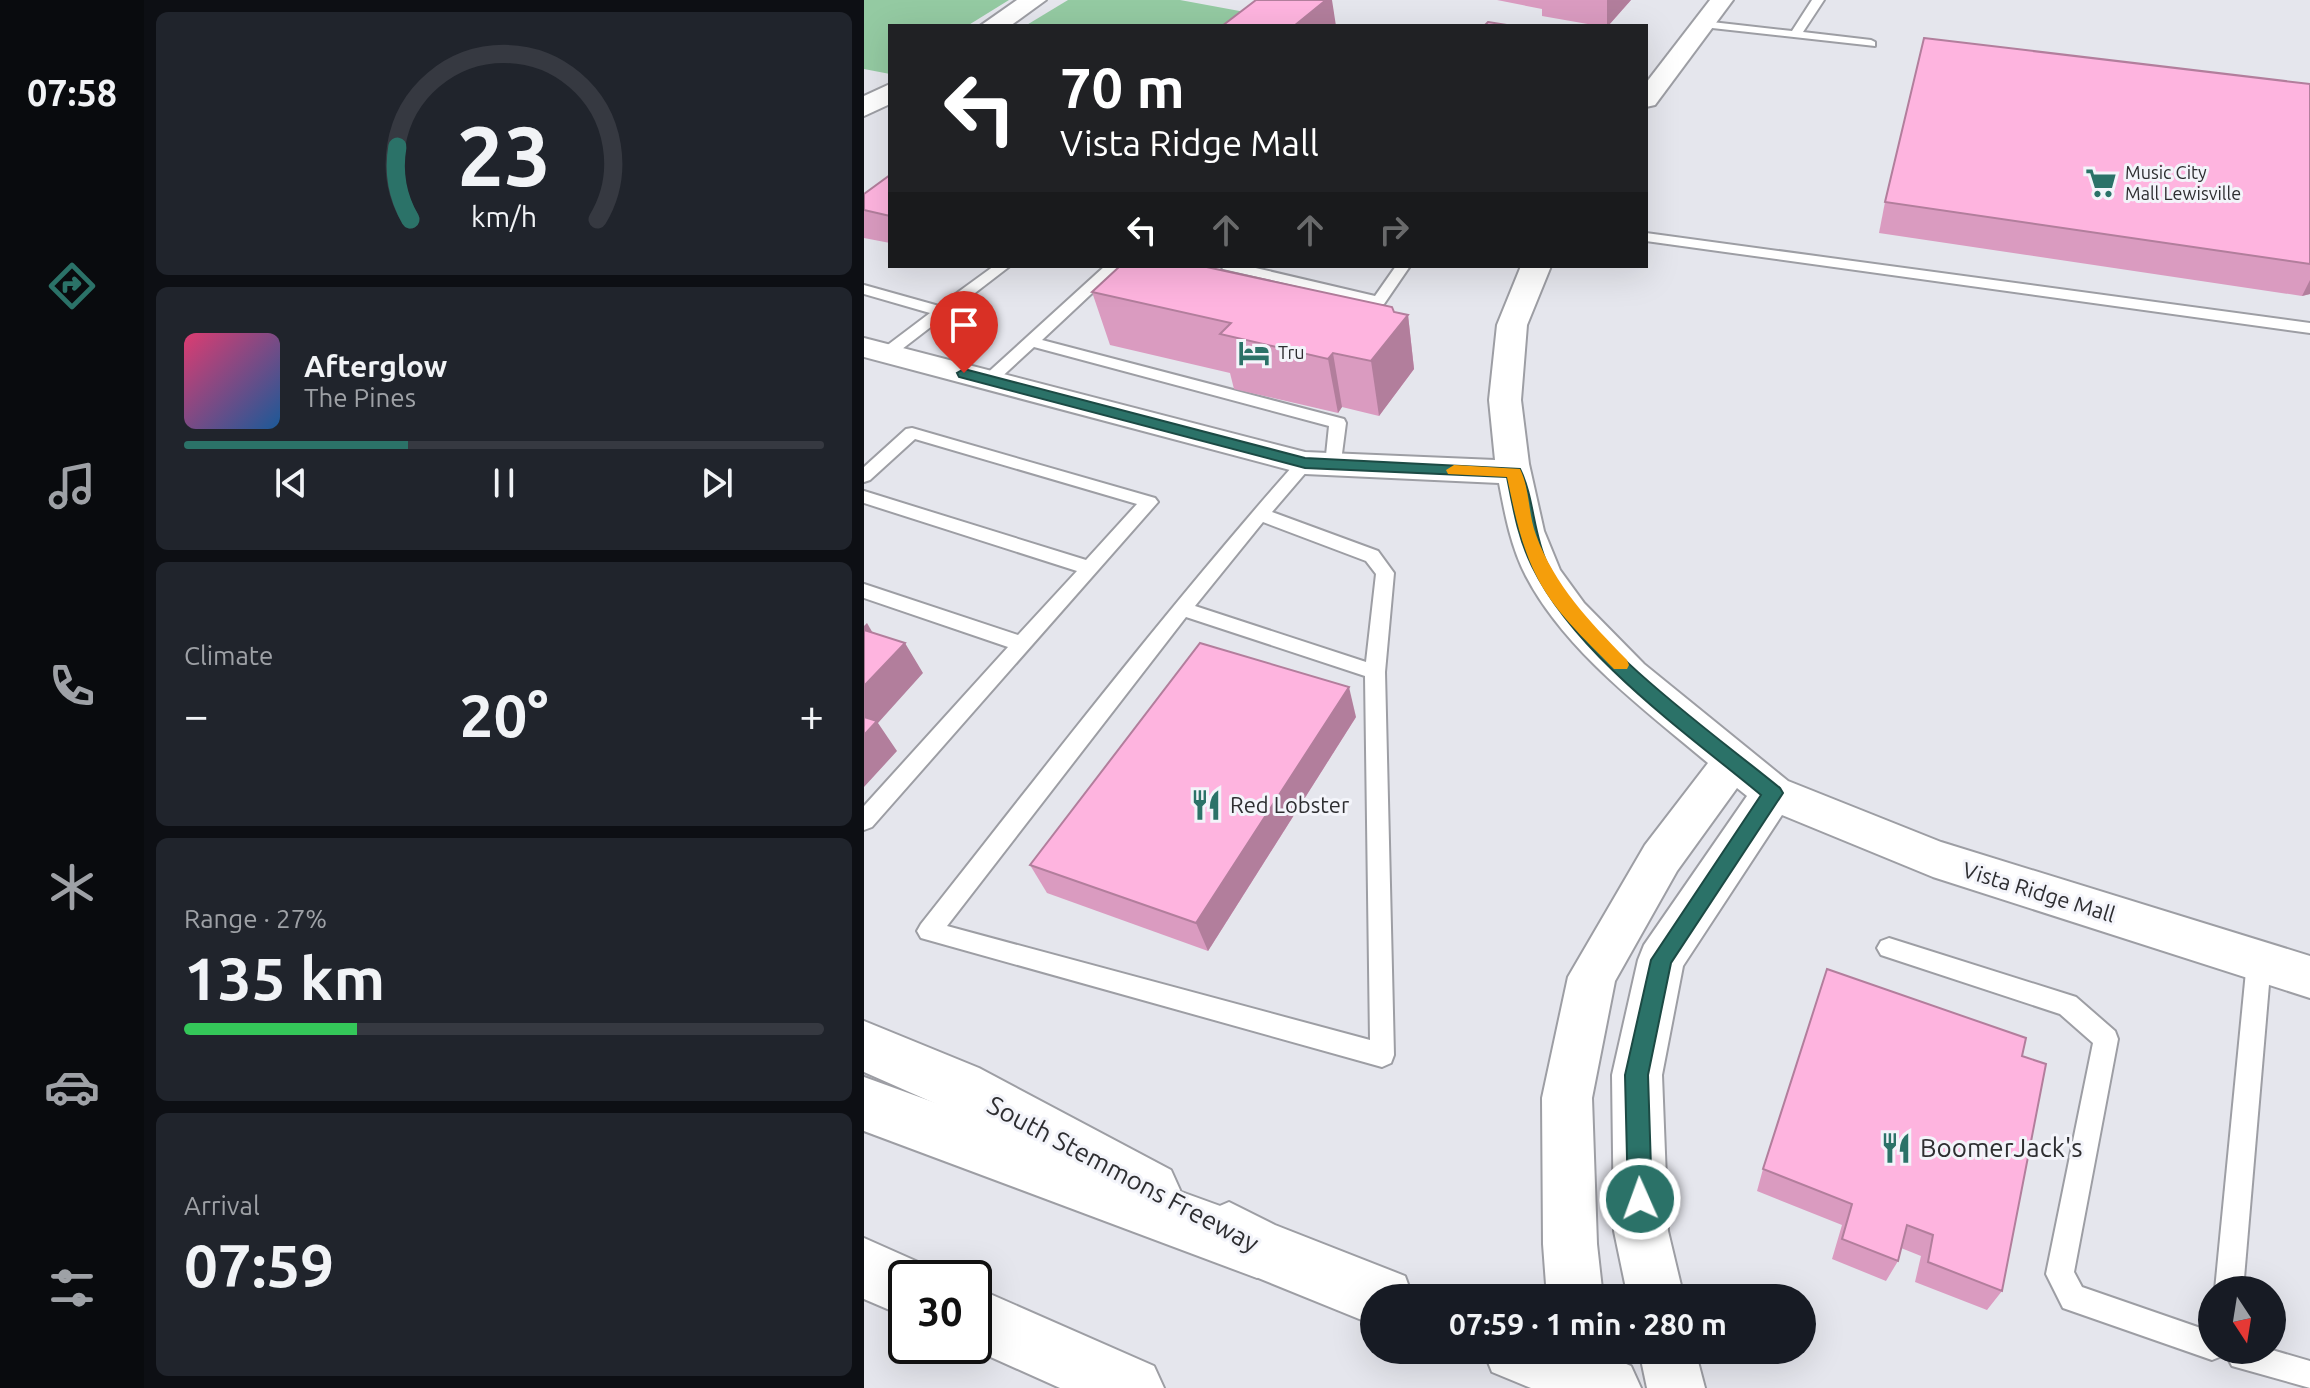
<!DOCTYPE html>
<meta charset="utf-8">
<style>
body{margin:0;font-family:Ubuntu,sans-serif;background:#20242c;color:#f1f3f6;height:100vh;display:flex;flex-direction:column;font-size:30px;white-space:nowrap}
*{box-sizing:border-box;margin:0}
p{font-size:26px;color:#9ea1a6}
.icon{flex:none;width:44px;height:44px;fill:none;stroke:currentColor;stroke-width:2;stroke-linecap:round;stroke-linejoin:round}
.map{position:relative;flex:1;overflow:hidden}
.panel{display:flex;flex-direction:column;gap:12px;padding:12px;background:#0d0f14;width:720px}
.panel>*{flex:none}
.guide{position:absolute;left:24px;top:24px;width:760px;height:244px;border-radius:0px;box-shadow:0 8px 32px #0002;background:#202124;color:#fff;overflow:hidden}
.needle{width:52px;rotate:168deg}
.fabs{position:absolute;left:1334px;top:1276px;display:grid;gap:16px}
.fabs a{display:grid;place-items:center;width:88px;height:88px;border-radius:50%;background:#171b24;box-shadow:0 8px 32px #0002;font-size:40px}
.speed{position:absolute;left:24px;top:1260px;display:flex;gap:16px;font-size:40px;font-weight:700;text-align:center}
.speed>*{display:grid;place-content:center;width:104px;height:104px;border-radius:50%;background:#171b24;box-shadow:0 8px 32px #0002;line-height:1}
.speed .limit{border:4px solid #111;border-radius:12px;background:#fff;color:#111}
.pin{position:absolute;display:grid;place-items:center;width:68px;height:68px;color:#fff;margin:-82px -34px;border-radius:50% 50% 50% 0;rotate:-45deg;box-shadow:0 0 8px #0007}
.pin .icon{rotate:45deg}
.me{position:absolute;width:88px;margin:-44px;rotate:358deg;stroke-linejoin:round;filter:drop-shadow(0 0 6px #0008)}
.turn{display:flex;align-items:center;gap:28px;height:168px;padding:0 40px;font-size:36px}
.turn .icon{width:104px;height:104px;stroke-width:2.5}
.turn b{display:block;font-size:56px;line-height:68px}
.lanes{display:flex;align-items:center;height:76px;padding:0 40px;background:#0003;justify-content:center;gap:40px;direction:ltr}
.lanes .off{opacity:.35}
.big{font-size:60px;font-weight:700;line-height:1.1}
.panel .card{flex:1;display:flex;flex-direction:column;justify-content:center;gap:12px;min-width:0;padding:0 28px;border-radius:12px;background:#20242c}
.panel .dial{align-items:center;gap:0}
.dial svg{height:208px;overflow:visible;fill:none;stroke:#363941;stroke-width:7;stroke-linecap:round;text-anchor:middle}
.dial text{fill:#f1f3f6;stroke:none}
.song{display:flex;align-items:center;gap:24px}
.cover{width:96px;height:96px;border-radius:12px;background:linear-gradient(135deg,hsl(340 70% 55%),hsl(210 70% 35%))}
.played{height:8px;border-radius:4px;background:linear-gradient(90deg,#2b7268 35%,#363941 35%)}
.keys{display:flex;justify-content:space-around;direction:ltr}
.heat{display:flex;justify-content:space-between;align-items:center;font-size:44px;direction:ltr}
.charge{height:12px;border-radius:6px;background:linear-gradient(90deg,#34c759 27%,#363941 0)}
.trip{position:absolute;left:496px;top:1284px;width:456px;height:80px;border-radius:40px;background:#171b24;box-shadow:0 8px 32px #0002;font-weight:700;line-height:80px;text-align:center}
main{display:flex;flex:1;min-height:0}
.tab-bar{display:flex;flex-direction:column;width:144px;justify-content:space-around;align-items:center;background:#090b0e;color:#9ea1a6}
.tab-bar .icon{width:56px;height:56px}
.tab-bar .on{color:#2b7268}
.tab-bar b{font-size:36px;color:#f1f3f6}
.map>svg:first-child{display:block}
.green{fill:#94caa2}
.lines{fill:none;stroke-linecap:round;stroke-linejoin:round}
.lane-casing{stroke:#9d9ea4;stroke-width:4}
.street-casing{stroke:#9d9ea4;stroke-width:4}
.secondary-casing{stroke:#9d9ea4;stroke-width:4}
.highway-casing{stroke:#9d9ea4;stroke-width:4}
.lane{fill:#fff;fill-rule:evenodd}
.street{fill:#fff;fill-rule:evenodd}
.secondary{fill:#fff;fill-rule:evenodd}
.highway{fill:#fff;fill-rule:evenodd}
.wall{fill:#da9bc0}
.shaded-wall{fill:#b27e9c}
.building{fill:#feb4df;stroke:#b27e9c;stroke-width:2}
.route{fill:#2b7268;stroke:#1c4a44;stroke-width:2}
.slow{fill:#f59e0b}
.labels{text-anchor:middle;stroke-width:6;stroke-linejoin:round;paint-order:stroke}
.far-poi-label{font-size:18px;fill:#2e2e31;stroke:#f3f4fa;text-anchor:start}
.poi-label{font-size:22px;fill:#2e2e31;stroke:#f3f4fa;text-anchor:start}
.street-label{font-size:22px;fill:#2e2e31;stroke:#f3f4fa}
.near-poi-label{font-size:26px;fill:#2e2e31;stroke:#f3f4fa;text-anchor:start}
.near-street-label{font-size:26px;fill:#2e2e31;stroke:#f3f4fa}
</style>
<main>
<nav class="tab-bar">
<b>07:58</b>
<svg class="icon on" aria-label="directions" viewBox="0 0 24 24"><path d="M12 3l9 9-9 9-9-9zM9 14v-3h6M13 9l2 2-2 2"/></svg>
<svg class="icon" aria-label="music" viewBox="0 0 24 24"><path d="M9 18V5l10-2v13"/><circle cx="6" cy="18" r="3"/><circle cx="16" cy="16" r="3"/></svg>
<svg class="icon" aria-label="phone" viewBox="0 0 24 24"><path d="M5 4h4l2 5-3 2q2 4 5 5l2-3 5 2v4C11 20 4 13 5 4z"/></svg>
<svg class="icon" aria-label="climate" viewBox="0 0 24 24"><path d="M12 3v18M4 7l16 10M4 17L20 7"/></svg>
<svg class="icon" aria-label="car" viewBox="0 0 24 24"><path d="M5 17H2v-5l4-1 3-4h7l3 4 3 1v5h-3M9 17h6M6 11h13"/><circle cx="7" cy="17" r="2"/><circle cx="17" cy="17" r="2"/></svg>
<svg class="icon" aria-label="filters" viewBox="0 0 24 24"><path d="M4 7h16M4 17h16"/><circle cx="9" cy="7" r="2"/><circle cx="15" cy="17" r="2"/></svg>
</nav>
<section class="panel">
<div class="card dial"><svg viewBox="0 0 100 80">
<path d="M14 69A42 42 0 1 1 86 69"/>
<path d="M14 69A42 42 0 0 1 9 41" stroke="#2b7268"/>
<text x="50" y="56" font-size="32" font-weight="700">23</text>
<text x="50" y="72" font-size="11">km/h</text>
</svg></div>
<div class="card">
<div class="song"><i class="cover"></i><div><b>Afterglow</b><p>The Pines</p></div></div>
<div class="played"></div>
<div class="keys"><svg class="icon" aria-label="previous" viewBox="0 0 24 24"><path d="M18 5L8 12l10 7zM5 5v14"/></svg><svg class="icon" aria-label="pause" viewBox="0 0 24 24"><path d="M8 5v14M16 5v14"/></svg><svg class="icon" aria-label="next" viewBox="0 0 24 24"><path d="M6 5l10 7-10 7zM19 5v14"/></svg></div>
</div>
<div class="card"><p>Climate</p>
<div class="heat"><a>−</a><b class="big">20°</b><a>+</a></div>
</div>
<div class="card"><p>Range · 27%</p><b class="big">135 km</b><div class="charge"></div></div>
<div class="card"><p>Arrival</p><b class="big">07:59</b></div>
</section>
<div class="map">
<svg width="1446" height="1388" viewBox="0 0 1446 1388">
<rect width="100%" height="100%" fill="#e5e6ed"/>
<g class="green">
<polygon points="0,0 145,0 103,26 26,26 26,74 0,69"/>
<polygon points="204,0 316,0 424,20 416,26 161,26"/>
</g>
<g class="lines">
<defs>
<g id="lane">
<polygon points="948,0 960,0 939,32 1007,40 1011,42 1011,46 839,27 833,24 839,21 928,31"/>
<polygon points="782,233 1446,323 1446,333 782,241"/>
<polygon points="130,266 146,266 29,356 17,356 17,350 66,313 0,294 0,285 75,306"/>
<polygon points="241,266 257,266 178,340 480,419 482,423 476,469 470,471 461,465 465,426 170,347 131,383 119,383 119,377"/>
<polygon points="357,266 383,266 511,296 532,266 546,266 520,304 515,305 359,269"/>
<polygon points="48,428 291,498 294,502 8,827 0,830 0,806 144,647 0,598 0,584 154,635 213,571 0,503 0,491 222,560 273,504 51,439 6,480 0,482 0,467 42,429"/>
<path d="M441,457L450,463L408,512L514,551L530,573L521,672L530,1055L527,1063L518,1067L57,938L53,931L57,924C181,767 303,608 435,459ZM399,522L502,561L512,574L502,662L331,606ZM322,617L501,676L506,1040L83,926Z"/>
<polygon points="1025,938 1212,997 1251,1031 1254,1039 1210,1272 1218,1287 1348,1332 1348,1350 1408,1350 1446,1361 1446,1388 1368,1366 1360,1351 1358,1356 1348,1360 1199,1308 1182,1274 1229,1043 1196,1014 1017,955 1013,948 1017,941"/>
<polygon points="1395,951 1403,954 1407,961 1379,1290 1351,1290 1383,961 1387,954"/>
</g>
<g id="street">
<polygon points="846,0 869,0 791,105 782,107 782,83"/>
<path d="M657,266H687L663,325L657,400L665,464L680,531L696,570L720,603L780,664L924,781L1077,842L1446,956V998L1069,877L918,815L819,966L798,1075L804,1231L820,1298H764L750,1231L748,1075L774,960L780,945L883,796L873,788L813,871L751,981L728,1098L733,1244L739,1298H683L679,1244L678,1098L704,977L781,845L844,763C781,710 701,651 662,576C647,547 641,515 635,483L441,474L0,357V338L441,452L631,460L625,400L633,325Z"/>
<polygon points="775,1350 831,1350 841,1388 783,1388"/>
</g>
<g id="secondary">
<polygon points="153,0 182,0 146,26 116,26"/>
<polygon points="26,84 26,104 0,116 0,96"/>
<polygon points="0,1021 115,1068 307,1170 316,1190 307,1210 287,1219 267,1210 77,1106 0,1072"/>
<polygon points="365,1202 411,1225 541,1276 549,1298 510,1298 510,1325 372,1269 344,1253 335,1232 344,1211"/>
<polygon points="619,1350 729,1350 767,1366 777,1388 667,1388 628,1372"/>
</g>
<g id="highway">
<polygon points="0,1077 414,1227 423,1248 414,1269 393,1278 0,1131"/>
<polygon points="0,1238 63,1266 69,1278 42,1278 42,1317 0,1299"/>
<polygon points="110,1287 290,1366 300,1388 196,1388 102,1346 110,1346"/>
</g>
</defs>
<use href="#lane" class="lane-casing"/>
<use href="#street" class="street-casing"/>
<use href="#secondary" class="secondary-casing"/>
<use href="#highway" class="highway-casing"/>
<use href="#lane" class="lane"/>
<use href="#street" class="street"/>
<use href="#secondary" class="secondary"/>
<use href="#highway" class="highway"/>
</g>
<g class="wall">
<polygon points="633,0 767,0 744,26 735,26 678,16 678,9"/>
<polygon points="1446,84 1446,294 1438,296 1015,233 1021,202"/>
<polygon points="26,175 26,243 0,238 0,194"/>
<polygon points="228,292 530,312 544,315 550,369 515,416 478,407 474,413 370,389 366,373 246,345"/>
<polygon points="492,717 344,951 183,893 166,865"/>
<polygon points="1158,1056 1138,1291 1123,1310 1051,1282 1057,1256 1037,1248 1034,1261 1022,1281 968,1259 978,1225 893,1191 899,1169"/>
</g>
<g class="shaded-wall">
<polygon points="462,0 468,0 472,26 430,26"/>
<polygon points="743,0 767,0 744,26 743,26"/>
<polygon points="1446,280 1446,294 1438,296"/>
<polygon points="544,315 550,369 515,416 507,361"/>
<polygon points="469,353 478,407 474,413 464,359"/>
<polygon points="3,623 21,654 0,633 0,626"/>
<polygon points="41,643 59,673 14,723 33,751 0,787 0,686"/>
<polygon points="485,687 492,717 344,951 332,923"/>
</g>
<g class="building">
<polygon points="392,0 462,0 430,26 358,26"/>
<polygon points="624,22 649,26 620,26"/>
<polygon points="1060,38 1446,84 1446,264 1021,202"/>
<polygon points="26,175 26,216 0,210 0,194"/>
<polygon points="256,266 338,266 528,307 530,312 544,315 507,361 469,353 464,359 356,334 367,323 228,292"/>
<polygon points="0,630 41,643 0,686"/>
<polygon points="336,643 485,687 332,923 166,865"/>
<polygon points="0,717 13,721 0,735"/>
<polygon points="963,969 1162,1038 1158,1056 1182,1064 1138,1291 1064,1262 1069,1235 1043,1225 1034,1261 978,1239 988,1204 899,1169"/>
</g>
<path class="route" d="M100,369L441,458L656,469C670,497 669,533 683,563C723,645 845,730 916,788L919,793L807,963L784,1075L788,1199L785,1208L776,1211L768,1208L764,1199L761,1075L787,960L897,795C821,732 712,656 668,566C654,538 649,507 643,477L441,468L95,377L93,373Z"/>
<path class="slow" d="M590,465L656,469C666,489 664,514 672,535C691,586 725,621 763,660L765,665L763,669H750C722,640 688,610 671,573C656,542 650,510 643,477L584,474L582,470Z"/>
<defs>
<symbol id="supermarket-bare" viewBox="-9 -9 18 18"><path d="M-6-5.5h2.5l.6 2H6L4.5 2H-2.5L-4.4-4H-6ZM-1.5 3.2a1.3 1.3 0 1 0 .1 0ZM3 3.2a1.3 1.3 0 1 0 .1 0Z" fill="#2b7268" stroke="#f3f4fa" stroke-width="2.5" paint-order="stroke"/></symbol>
<symbol id="hotel-bare" viewBox="-9 -9 18 18"><path d="M-6-4.5h1.5V1H6V5H4.5V3h-9V5H-6ZM-4 0a1.8 1.8 0 1 1 3.6 0ZM.5 0V-2.5h3Q6-2.5 6 0Z" fill="#2b7268" stroke="#f3f4fa" stroke-width="2.5" paint-order="stroke"/></symbol>
<symbol id="restaurant-bare" viewBox="-9 -9 18 18"><path d="M-5-6h1v4h1v-4h1v4h1v-4h1v5L-1.5 .5V6h-2V.5L-5-1ZM5-6V6H3V1.5H1.5Q1.5-4 5-6Z" fill="#2b7268" stroke="#f3f4fa" stroke-width="2.5" paint-order="stroke"/></symbol>
</defs>
<g fill-rule="evenodd">
<use href="#supermarket-bare" x="1215" y="161" width="44" height="44"/>
<use href="#hotel-bare" x="368" y="331" width="44" height="44"/>
<use href="#restaurant-bare" x="320" y="783" width="44" height="44"/>
<use href="#restaurant-bare" x="1010" y="1126" width="44" height="44"/>
</g>
<g class="labels">
<g class="far-poi-label">
<text x="1261" y="179">Music City<tspan x="1261" dy="21">Mall Lewisville</tspan></text>
<text x="414" y="359">Tru</text>
</g>
<g class="poi-label">
<text x="366" y="813">Red Lobster</text>
</g>
<g class="street-label">
<text transform="translate(1175 892) rotate(17)" y="8">Vista Ridge Mall</text>
</g>
<g class="near-poi-label">
<text x="1056" y="1157">BoomerJack's</text>
</g>
<g class="near-street-label">
<text transform="translate(259 1174) rotate(28)" y="9">South Stemmons Freeway</text>
</g>
</g>
</svg>
<div class="fabs">
<a><svg class="needle" viewBox="-14 -14 28 28"><path d="M0-13l5 13h-10z" fill="#e53935"/><path d="M0 13l5-13h-10z" fill="#9ea1a6"/></svg></a>
</div>
<div class="speed"><div class="limit">30</div></div>
<div class="pin" style="left:100px;top:373px;background:#d93025"><svg class="icon" aria-label="arrive" viewBox="0 0 24 24"><path d="M6 21V4h12l-3 4 3 4H6"/></svg></div>
<svg class="me" style="left:776px;top:1199px" viewBox="-20 -20 40 40"><circle r="17" fill="#2b7268" stroke="#fff" stroke-width="3"/><path d="M0-11L8 9 0 5-8 9z" fill="#fff"/></svg>
<div class="trip">07:59 · 1 min · 280 m</div>
<div class="guide">
<div class="turn"><svg class="icon" aria-label="left" viewBox="0 0 24 24"><path d="M17 20v-9H6M10 6l-5 5 5 5"/></svg><div><b>70 m</b>Vista Ridge Mall</div></div>
<div class="lanes"><svg class="icon" aria-label="left" viewBox="0 0 24 24"><path d="M17 20v-9H6M10 6l-5 5 5 5"/></svg><svg class="icon off" aria-label="ahead" viewBox="0 0 24 24"><path d="M12 20V5M6 11l6-6 6 6"/></svg><svg class="icon off" aria-label="ahead" viewBox="0 0 24 24"><path d="M12 20V5M6 11l6-6 6 6"/></svg><svg class="icon off" aria-label="right" viewBox="0 0 24 24"><path d="M7 20v-9h11M14 6l5 5-5 5"/></svg></div>
</div>
</div>
</main>
